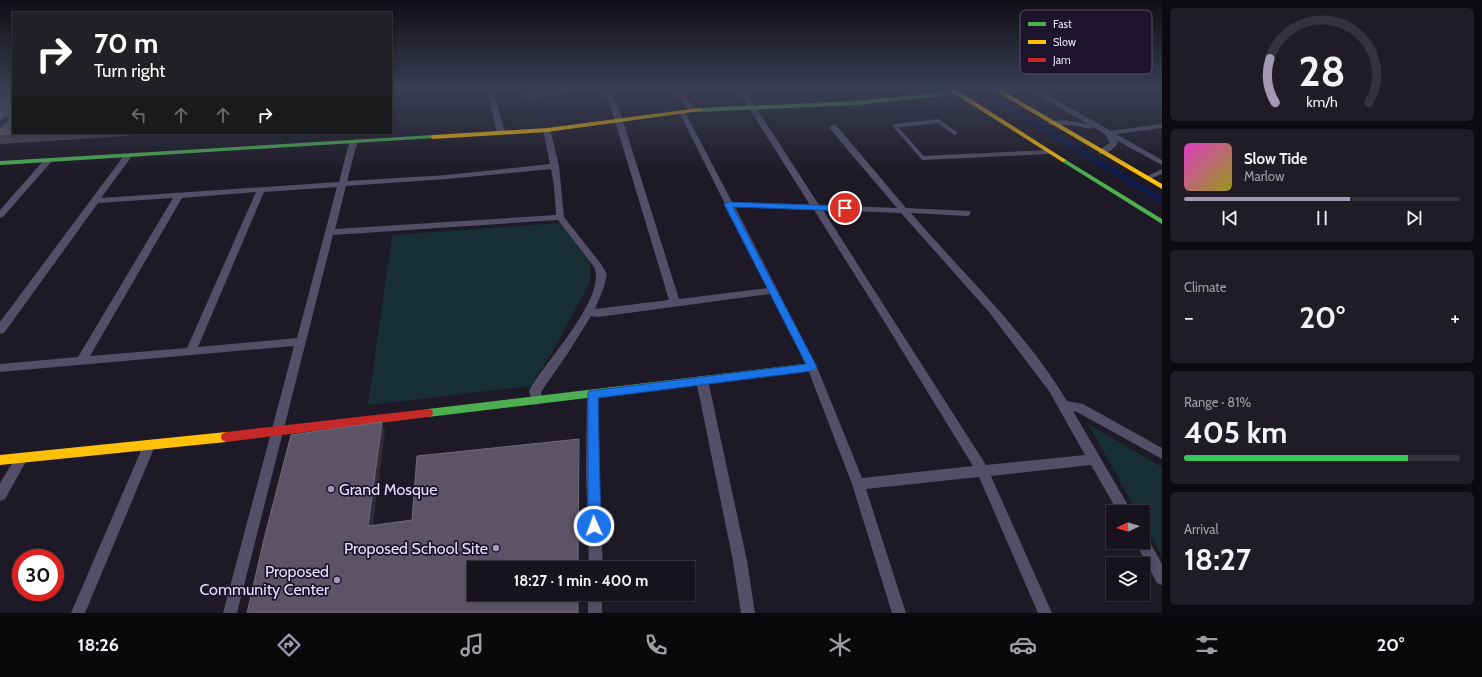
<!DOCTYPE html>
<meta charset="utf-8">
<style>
body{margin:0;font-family:Cabin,sans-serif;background:#1f1c25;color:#f1f3f6;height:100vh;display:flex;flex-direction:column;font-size:15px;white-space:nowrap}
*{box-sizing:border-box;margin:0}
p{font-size:13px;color:#9e9ea3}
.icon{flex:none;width:22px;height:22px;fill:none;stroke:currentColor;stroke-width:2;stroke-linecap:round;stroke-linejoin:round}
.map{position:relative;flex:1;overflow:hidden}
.panel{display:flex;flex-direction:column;gap:8px;padding:8px;background:#0c0a0f;width:320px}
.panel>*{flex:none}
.guide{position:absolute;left:12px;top:12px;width:380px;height:122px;border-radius:0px;box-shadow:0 2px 6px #0003,0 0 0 1px #35323b;background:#202124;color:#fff;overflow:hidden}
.needle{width:26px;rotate:265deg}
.buttons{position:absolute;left:1106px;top:505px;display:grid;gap:8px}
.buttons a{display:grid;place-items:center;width:44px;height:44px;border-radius:0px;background:#16131c;box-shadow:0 2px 6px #0003,0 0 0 1px #35323b;font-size:20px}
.speed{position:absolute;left:12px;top:549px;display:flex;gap:8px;font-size:20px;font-weight:700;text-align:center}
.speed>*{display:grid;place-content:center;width:52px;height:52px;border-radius:50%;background:#16131c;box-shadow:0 2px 6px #0003,0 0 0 1px #35323b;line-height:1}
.speed .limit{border:6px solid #d22;background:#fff;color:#111}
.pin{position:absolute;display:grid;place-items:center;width:34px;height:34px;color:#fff;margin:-17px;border:2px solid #fff;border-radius:50%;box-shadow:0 1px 4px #0007}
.me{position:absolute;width:44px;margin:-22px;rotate:358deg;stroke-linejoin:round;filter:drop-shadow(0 0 3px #0008)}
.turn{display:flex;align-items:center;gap:14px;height:84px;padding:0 16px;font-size:18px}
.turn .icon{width:52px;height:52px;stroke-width:2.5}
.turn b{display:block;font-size:28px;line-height:34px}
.lanes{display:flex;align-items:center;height:38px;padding:0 16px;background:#0003;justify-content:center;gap:20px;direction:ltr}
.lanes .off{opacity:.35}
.big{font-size:30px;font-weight:800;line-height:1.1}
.panel .widget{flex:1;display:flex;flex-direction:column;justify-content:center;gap:6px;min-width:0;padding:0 14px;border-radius:6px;background:#1f1c25}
.panel .dial{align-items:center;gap:0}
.dial svg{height:104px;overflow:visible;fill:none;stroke:#35323b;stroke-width:7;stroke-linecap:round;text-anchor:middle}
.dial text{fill:#f1f3f6;stroke:none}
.song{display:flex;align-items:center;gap:12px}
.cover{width:48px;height:48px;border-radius:6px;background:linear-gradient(135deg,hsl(310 70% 55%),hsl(60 70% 35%))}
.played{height:4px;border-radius:2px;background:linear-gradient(90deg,#a19ab2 60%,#35323b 60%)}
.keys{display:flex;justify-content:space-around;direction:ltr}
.heat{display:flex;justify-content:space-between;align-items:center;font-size:22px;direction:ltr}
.charge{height:6px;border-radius:3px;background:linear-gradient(90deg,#34c759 81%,#35323b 0)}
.trip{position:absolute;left:467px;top:561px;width:228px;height:40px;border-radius:0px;background:#16131c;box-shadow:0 2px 6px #0003,0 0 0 1px #35323b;font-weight:800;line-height:40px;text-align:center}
.tab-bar{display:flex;height:64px;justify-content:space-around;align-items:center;background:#09080b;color:#9e9ea3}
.tab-bar .icon{width:28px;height:28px}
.tab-bar .active{color:#a19ab2}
.tab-bar b{font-size:18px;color:#f1f3f6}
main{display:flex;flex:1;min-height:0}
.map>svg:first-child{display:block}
.green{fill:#172f34}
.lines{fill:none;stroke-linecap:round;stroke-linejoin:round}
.canal{fill:#0f1947;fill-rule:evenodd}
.lane{stroke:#534f66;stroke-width:4}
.street{fill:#534f66;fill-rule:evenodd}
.fast{fill:#4caf50;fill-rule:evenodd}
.slow{fill:#ffc107;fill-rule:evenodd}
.jam{fill:#c62828;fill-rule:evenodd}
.wall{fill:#494454}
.shaded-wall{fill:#302c3a}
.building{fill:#5a5466;stroke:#706a7e}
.route{fill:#1a73e8;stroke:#114b97}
.poi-dot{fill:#a19ab2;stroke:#1c132c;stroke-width:1.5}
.labels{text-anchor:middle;stroke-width:3.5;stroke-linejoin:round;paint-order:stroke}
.near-poi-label{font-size:16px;fill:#e8dffe;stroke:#1c132c;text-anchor:end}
.key{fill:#1c132c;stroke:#59506b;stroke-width:1}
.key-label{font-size:11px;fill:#e8dffe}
</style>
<main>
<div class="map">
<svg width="1162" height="613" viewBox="0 0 1162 613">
<rect width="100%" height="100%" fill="#1d1926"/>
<g class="green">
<polygon points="560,223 590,263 591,273 589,284 552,353 531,386 368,405 392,235"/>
<polygon points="1088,424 1162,467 1162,556 1143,522 1143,512 1137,512"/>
</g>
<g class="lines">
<polygon class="canal" points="972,89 983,89 1162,196 1162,204"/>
<g class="lane">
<polyline points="955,133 938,121 895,126 923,158 1048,152"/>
<polyline points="1109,133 1162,126"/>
</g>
<g class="street">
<polygon points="487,89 493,89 505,133 504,135 497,133"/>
<polygon points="568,89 593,89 529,98 526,96 529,94"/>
<path d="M604,89H610L623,121L679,299L767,288L679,112L680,111L685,112L732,202L810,205L737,89H744L819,205L897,208L830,129L829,127L833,125H836L906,208L970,211V215L967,216L911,213C964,275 1025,331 1067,401L1083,404L1162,448V459L1077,412L1073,411L1132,512H1118L1091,465L991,476L1052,613H1038L979,477L866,489L906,613H892L852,484L807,367L770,294L598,317L591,316L568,353L541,392L542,400L540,403L536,405L532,403L529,391C543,364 608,297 594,267L558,220L333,235L237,613H223L294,346L0,372V364L78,357L173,198L98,203L4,333L0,334V322L125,154H128L132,156L101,198L339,182L349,143L353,141L357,143L347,181L447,175L550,164L543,130L550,128L559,166L564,217L601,264L607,274L604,287L595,309L669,300L615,121ZM551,169L554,186L556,215L335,229L346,186L447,179ZM337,187L297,338L198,347L264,192ZM256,192L187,348L90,356L182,198ZM735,207L814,210L882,318L973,466L862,478L817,367ZM823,210L901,213L989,312L1049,391L1085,455L986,465Z"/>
<polygon points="673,89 680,89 695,110 694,111 690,111"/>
<path d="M1028,89H1037L1162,160V165L1116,140L1118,143C1114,149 1106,155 1099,154V150L1110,143L1105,134L1093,127L1090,129L1072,125H1049L1048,123C1057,117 1079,122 1089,125Z"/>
<polygon points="45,159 51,159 52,161 3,217 0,218 0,210"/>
<polygon points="1162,169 1162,174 1147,180 1143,178"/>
<polygon points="702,376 706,377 708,380 747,561 755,613 741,613 733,561 696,380 698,377"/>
<polygon points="593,389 597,391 599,394 598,471 603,568 589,568 586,471 587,394 589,391"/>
<polygon points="149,441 153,442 155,446 85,613 71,613 143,446 145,442"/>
<polygon points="22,453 26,454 28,458 5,499 0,501 0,483 18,454"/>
<polygon points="1143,536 1147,537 1162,564 1162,585 1157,583 1135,542 1143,542"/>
<rect x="588" y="594" width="14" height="19"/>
</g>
<g class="fast">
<polygon points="956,91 959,93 958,94 856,105 699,112 696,110 699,108 856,101"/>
<polygon points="433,135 435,136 435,138 0,165 0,161"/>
<polygon points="1063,158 1162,219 1162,224 1061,161 1060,160"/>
<polygon points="812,363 815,364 817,367 815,370 812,371 428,417 424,416 423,413 424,410 428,409"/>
</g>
<g class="slow">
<polygon points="947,89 955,89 1066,160 1063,162 1061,161"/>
<polygon points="992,89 1000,89 1162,184 1162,189"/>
<polygon points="699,108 702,110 701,111 547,132 433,139 430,137 433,135 547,128"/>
<polygon points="226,432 230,434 231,437 230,440 226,442 0,465 0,455"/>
</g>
<polygon class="jam" points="428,409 432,410 433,413 432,416 428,417 226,442 222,440 221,437 222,434 226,432"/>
</g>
<polygon class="wall" points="0,90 13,90 13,133 132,133 129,136 0,144"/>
<g class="shaded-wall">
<polygon points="6,115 13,125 0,134 0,120"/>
<polygon points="128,133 132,133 129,136"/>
<polygon points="382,422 385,431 372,534 368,526"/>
</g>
<g class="building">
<polygon points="0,90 13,90 13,133 21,133 0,134 0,129 9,121 10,118 6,115 0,120 0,100 7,99 10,97 9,93 0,93"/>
<polygon points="382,422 368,526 412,520 417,456 579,439 578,568 474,568 474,594 578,594 578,613 247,613 264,539 291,435"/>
</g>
<linearGradient id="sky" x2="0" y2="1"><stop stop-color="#100e15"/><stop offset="0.51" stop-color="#3a3e52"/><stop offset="1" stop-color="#3a3e52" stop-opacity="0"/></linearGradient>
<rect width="1162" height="175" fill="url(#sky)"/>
<polygon class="route" points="728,202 845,206 849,208 845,211 733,207 817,367 812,371 598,398 601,526 599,531 594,532 590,531 588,526 588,394 589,391 806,364 724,204"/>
<g class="poi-dot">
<circle cx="331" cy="489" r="4"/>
<circle cx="496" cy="548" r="4"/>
<circle cx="337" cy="580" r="4"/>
</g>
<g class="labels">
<g class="near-poi-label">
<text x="339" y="495" text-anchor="start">Grand Mosque</text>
<text x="488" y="554">Proposed School Site</text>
<text x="329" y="577">Proposed<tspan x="329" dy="18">Community Center</tspan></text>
</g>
</g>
<rect x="1020" y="10" width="132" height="64" rx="6" class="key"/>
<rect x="1028" y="22" width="18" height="4" fill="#4caf50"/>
<rect x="1028" y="40" width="18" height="4" fill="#ffc107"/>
<rect x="1028" y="58" width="18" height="4" fill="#c62828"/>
<g class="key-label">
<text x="1053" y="28">Fast</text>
<text x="1053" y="46">Slow</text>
<text x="1053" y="64">Jam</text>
</g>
</svg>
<div class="buttons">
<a><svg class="needle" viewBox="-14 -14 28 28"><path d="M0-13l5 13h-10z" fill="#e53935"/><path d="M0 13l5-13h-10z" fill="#9e9ea3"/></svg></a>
<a><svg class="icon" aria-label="layers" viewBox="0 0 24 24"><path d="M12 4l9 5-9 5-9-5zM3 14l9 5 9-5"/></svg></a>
</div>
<div class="speed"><div class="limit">30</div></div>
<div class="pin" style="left:845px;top:208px;background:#d93025"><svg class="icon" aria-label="arrive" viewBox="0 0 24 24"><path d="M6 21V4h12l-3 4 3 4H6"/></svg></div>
<svg class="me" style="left:594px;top:526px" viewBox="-20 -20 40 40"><circle r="17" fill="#1a73e8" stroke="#fff" stroke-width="3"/><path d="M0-11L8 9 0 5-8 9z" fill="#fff"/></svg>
<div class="trip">18:27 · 1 min · 400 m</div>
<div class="guide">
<div class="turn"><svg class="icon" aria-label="right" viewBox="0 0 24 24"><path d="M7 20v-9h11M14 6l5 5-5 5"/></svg><div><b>70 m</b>Turn right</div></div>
<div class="lanes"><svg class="icon off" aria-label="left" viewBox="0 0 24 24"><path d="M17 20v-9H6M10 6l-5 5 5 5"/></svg><svg class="icon off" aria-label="ahead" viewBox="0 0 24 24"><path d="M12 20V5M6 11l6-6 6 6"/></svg><svg class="icon off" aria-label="ahead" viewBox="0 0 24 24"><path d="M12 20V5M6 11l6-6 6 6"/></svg><svg class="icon" aria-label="right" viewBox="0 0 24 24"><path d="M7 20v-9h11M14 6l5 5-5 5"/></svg></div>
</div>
</div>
<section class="panel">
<div class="widget dial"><svg viewBox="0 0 100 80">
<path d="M14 69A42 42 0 1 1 86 69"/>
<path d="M14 69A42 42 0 0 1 10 35" stroke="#a19ab2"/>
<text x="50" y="56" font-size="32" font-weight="700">28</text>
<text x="50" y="72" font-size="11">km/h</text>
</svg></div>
<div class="widget">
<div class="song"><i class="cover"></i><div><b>Slow Tide</b><p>Marlow</p></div></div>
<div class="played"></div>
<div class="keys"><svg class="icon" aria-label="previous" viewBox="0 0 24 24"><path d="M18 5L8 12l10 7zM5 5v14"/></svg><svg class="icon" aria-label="pause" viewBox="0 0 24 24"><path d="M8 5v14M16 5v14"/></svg><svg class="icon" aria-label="next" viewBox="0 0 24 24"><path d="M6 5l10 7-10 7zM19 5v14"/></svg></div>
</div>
<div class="widget"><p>Climate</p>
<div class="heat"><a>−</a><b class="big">20°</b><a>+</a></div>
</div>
<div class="widget"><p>Range · 81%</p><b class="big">405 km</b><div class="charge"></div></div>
<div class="widget"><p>Arrival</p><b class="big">18:27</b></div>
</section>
</main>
<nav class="tab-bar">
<b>18:26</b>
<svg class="icon active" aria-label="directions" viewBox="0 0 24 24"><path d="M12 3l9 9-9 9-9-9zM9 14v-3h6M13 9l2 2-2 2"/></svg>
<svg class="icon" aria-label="music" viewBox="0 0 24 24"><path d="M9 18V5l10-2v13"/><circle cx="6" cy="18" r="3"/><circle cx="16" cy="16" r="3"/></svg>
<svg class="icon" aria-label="phone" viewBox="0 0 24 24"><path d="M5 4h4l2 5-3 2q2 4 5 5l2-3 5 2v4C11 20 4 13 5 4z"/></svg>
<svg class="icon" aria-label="climate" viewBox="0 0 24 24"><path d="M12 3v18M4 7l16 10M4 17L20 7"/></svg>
<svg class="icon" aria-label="car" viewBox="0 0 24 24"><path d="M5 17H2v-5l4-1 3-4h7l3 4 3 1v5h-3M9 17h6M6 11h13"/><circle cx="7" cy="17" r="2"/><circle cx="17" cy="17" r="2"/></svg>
<svg class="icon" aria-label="filters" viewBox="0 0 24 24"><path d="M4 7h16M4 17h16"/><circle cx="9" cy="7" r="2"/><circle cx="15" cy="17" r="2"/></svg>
<b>20°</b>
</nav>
